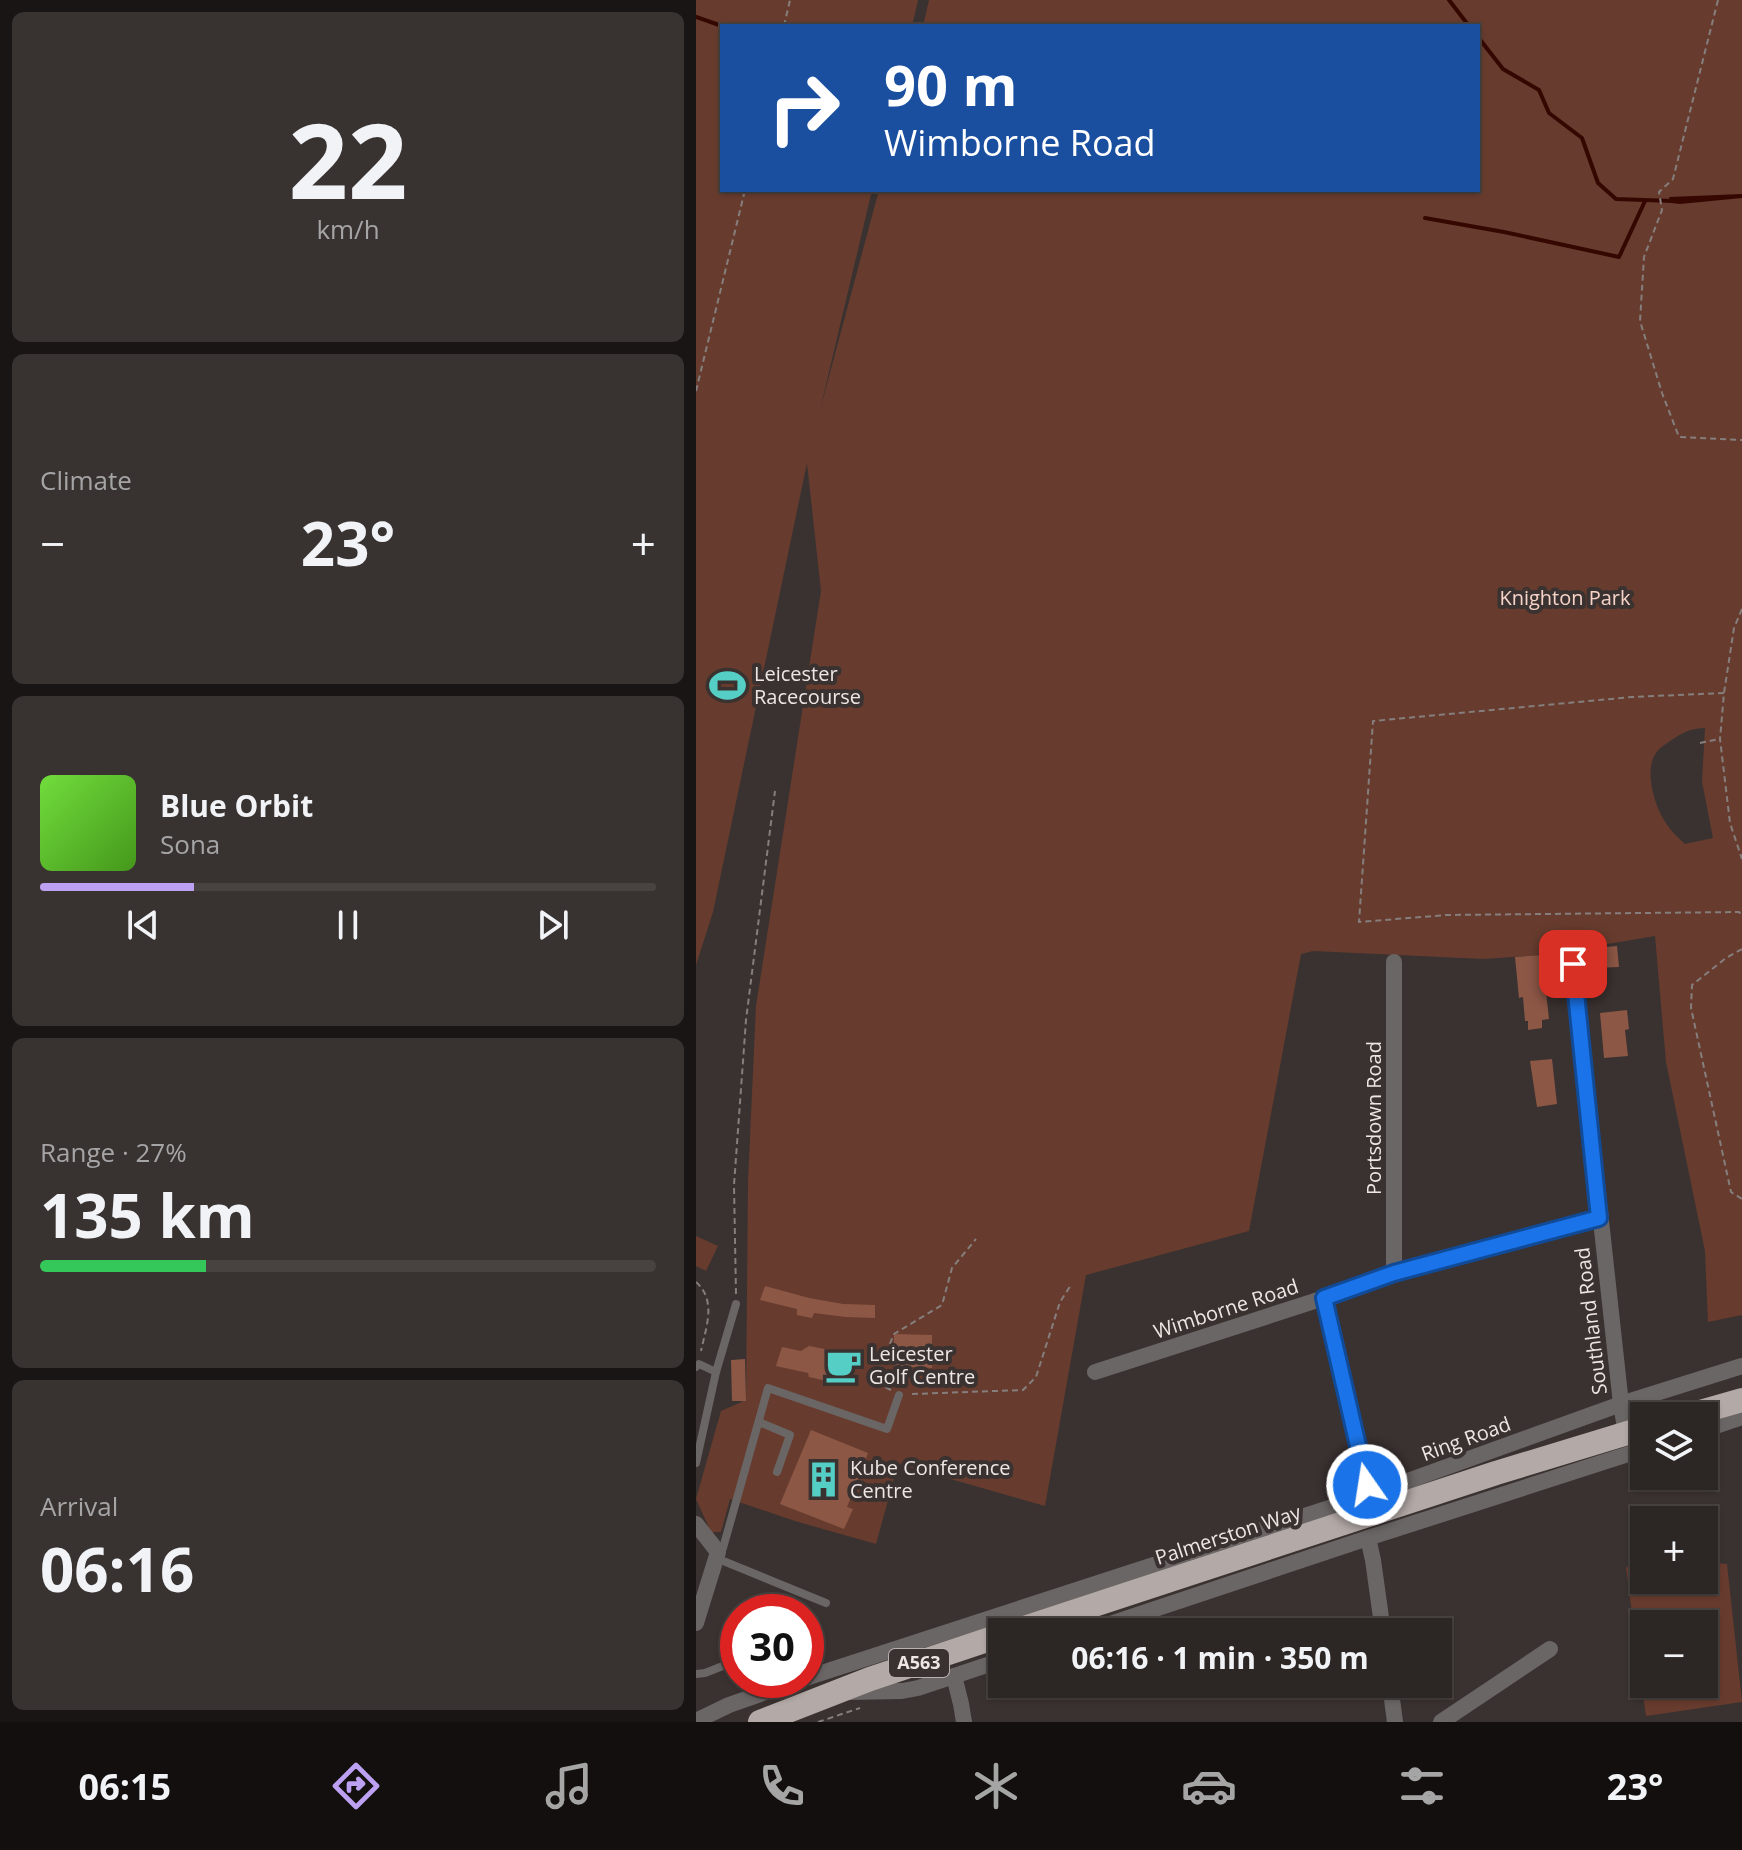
<!DOCTYPE html>
<meta charset="utf-8">
<style>
body{margin:0;font-family:"Open Sans",sans-serif;background:#383231;color:#f1f3f6;height:100vh;display:flex;flex-direction:column;font-size:30px;white-space:nowrap}
*{box-sizing:border-box;margin:0}
p{font-size:26px;color:#a6a5a6}
.icon{flex:none;width:44px;height:44px;fill:none;stroke:currentColor;stroke-width:2;stroke-linecap:round;stroke-linejoin:round}
.map{position:relative;flex:1;overflow:hidden}
.panel{display:flex;flex-direction:column;gap:12px;padding:12px;background:#181514;width:696px}
.panel>*{flex:none}
.hud{position:absolute;left:24px;top:24px;width:760px;height:168px;border-radius:0px;box-shadow:0 2px 6px #0004,0 0 0 2px #484341;background:#1a4fa0;color:#fff;overflow:hidden}
.buttons{position:absolute;left:934px;top:1402px;display:grid;gap:16px}
.buttons a{display:grid;place-items:center;width:88px;height:88px;border-radius:0px;background:#2c2624;box-shadow:0 2px 6px #0004,0 0 0 2px #484341;font-size:40px}
.speed{position:absolute;left:24px;top:1594px;display:flex;gap:16px;font-size:40px;font-weight:700;text-align:center}
.speed>*{display:grid;place-content:center;width:104px;height:104px;border-radius:50%;background:#2c2624;box-shadow:0 2px 6px #0004,0 0 0 2px #484341;line-height:1}
.speed .limit{border:12px solid #d22;background:#fff;color:#111}
.pin{position:absolute;display:grid;place-items:center;width:68px;height:68px;color:#fff;margin:-34px;border-radius:16px;box-shadow:0 4px 12px #0006}
.me{position:absolute;width:88px;margin:-44px;rotate:347deg;stroke-linejoin:round;filter:drop-shadow(0 0 6px #0008)}
.turn{display:flex;align-items:center;gap:28px;height:168px;padding:0 32px;font-size:36px}
.turn .icon{width:104px;height:104px;stroke-width:2.5}
.turn b{display:block;font-size:56px;line-height:68px}
.big{font-size:60px;font-weight:700;line-height:1.1}
.panel .widget{flex:1;display:flex;flex-direction:column;justify-content:center;gap:12px;min-width:0;padding:0 28px;border-radius:12px;background:#383231}
.panel .dial{align-items:center;gap:0}
.dial b{font-size:104px;line-height:1}
.song{display:flex;align-items:center;gap:24px}
.cover{width:96px;height:96px;border-radius:12px;background:linear-gradient(135deg,hsl(100 70% 55%),hsl(100 70% 35%))}
.played{height:8px;border-radius:4px;background:linear-gradient(90deg,#bca0f2 25%,#484341 25%)}
.keys{display:flex;justify-content:space-around;direction:ltr}
.heat{display:flex;justify-content:space-between;align-items:center;font-size:44px;direction:ltr}
.charge{height:12px;border-radius:6px;background:linear-gradient(90deg,#34c759 27%,#484341 0)}
.trip{position:absolute;left:292px;top:1618px;width:464px;height:80px;border-radius:0px;background:#2c2624;box-shadow:0 2px 6px #0004,0 0 0 2px #484341;font-weight:700;line-height:80px;text-align:center}
.dock{display:flex;height:128px;justify-content:space-around;align-items:center;background:#120f0e;color:#a6a5a6}
.dock .icon{width:56px;height:56px}
.dock .current{color:#bca0f2}
.dock b{font-size:36px;color:#f1f3f6}
main{display:flex;flex:1;min-height:0}
.map>svg:first-child{display:block}
.green{fill:#673c2e;fill-rule:evenodd}
.water{fill:#360700}
.lines{fill:none;stroke-linecap:round;stroke-linejoin:round}
.stream{stroke:#360700;stroke-width:4}
.building{fill:#8d5746}
.path{stroke:#857e7d;stroke-width:2;stroke-dasharray:6 4;stroke-linecap:butt}
.lane{stroke:#6a6665;stroke-width:8}
.street{stroke:#6a6665;stroke-width:16}
.highway{stroke:#b3a9a6;stroke-width:24}
.route-casing{stroke:#114b97;stroke-width:20}
.route{stroke:#1a73e8;stroke-width:14}
.labels{text-anchor:middle;stroke-width:8;stroke-linejoin:round;paint-order:stroke}
.shield{fill:#3a3230;stroke:#b7b0af;stroke-width:2}
.shield-label{font-size:18px;font-weight:bold;fill:#ece6e5}
.park-label{font-size:20px;fill:#f6d3c7;stroke:#3a3230}
.poi-label{font-size:20px;fill:#ece6e5;stroke:#3a3230;text-anchor:start}
.street-label{font-size:20px;fill:#ece6e5;stroke:#3a3230}
</style>
<main>
<section class="panel">
<div class="widget dial"><b>22</b><p>km/h</p></div>
<div class="widget"><p>Climate</p>
<div class="heat"><a>−</a><b class="big">23°</b><a>+</a></div>
</div>
<div class="widget">
<div class="song"><i class="cover"></i><div><b>Blue Orbit</b><p>Sona</p></div></div>
<div class="played"></div>
<div class="keys"><svg class="icon" aria-label="previous" viewBox="0 0 24 24"><path d="M18 5L8 12l10 7zM5 5v14"/></svg><svg class="icon" aria-label="pause" viewBox="0 0 24 24"><path d="M8 5v14M16 5v14"/></svg><svg class="icon" aria-label="next" viewBox="0 0 24 24"><path d="M6 5l10 7-10 7zM19 5v14"/></svg></div>
</div>
<div class="widget"><p>Range · 27%</p><b class="big">135 km</b><div class="charge"></div></div>
<div class="widget"><p>Arrival</p><b class="big">06:16</b></div>
</section>
<div class="map">
<svg width="1046" height="1722" viewBox="0 0 1046 1722">
<rect width="100%" height="100%" fill="#3a3230"/>
<g class="green">
<path d="M0,0H222L216,26H26V190H176L124,410L183,190H782V26H227L233,0H1046V1315L1012,1322L1009,1251L970,1062L959,936L846,955L788,959L617,951L605,954L553,1231L390,1275L349,1506L202,1464L180,1544L99,1521L34,1499L25,1532H15L0,1499L25,1411L50,1400L52,1182L60,1006L125,591L111,463L17,912L0,965ZM1009,728L1006,782L1017,838L989,844C981,837 973,829 968,820C958,804 948,770 960,753C963,748 970,744 974,741C986,733 995,728 1009,728Z"/>
<polygon points="0,1236 22,1246 10,1271 0,1266"/>
<path d="M943,1554L948,1555V1580H1008V1562L1031,1564L1046,1702L950,1716L930,1568ZM948,1624H1008V1684H948Z"/>
</g>
<polygon class="water" points="1046,194 1046,198 984,204 975,203 973,197"/>
<g class="lines">
<g class="stream">
<polyline points="753,0 773,26"/>
<polyline points="0,17 26,26"/>
<polyline points="782,37 807,69 843,90 853,113 886,138 902,183 920,199 977,201"/>
<polyline points="729,218 808,232 923,257 949,201"/>
</g>
</g>
<g class="building">
<polygon points="921,946 923,967 899,968 898,948"/>
<polygon points="846,955 853,1019 846,1020 846,1028 832,1030 832,1021 829,1021 827,997 823,998 819,957"/>
<polygon points="931,1010 933,1029 929,1030 932,1056 908,1058 904,1013"/>
<polygon points="856,1059 861,1104 841,1107 834,1061"/>
<polygon points="69,1286 113,1298 147,1304 179,1305 179,1318 150,1317 118,1313 116,1318 101,1315 101,1309 64,1300"/>
<polygon points="198,1334 236,1335 236,1368 198,1366"/>
<polygon points="113,1346 155,1354 149,1385 113,1377 112,1373 80,1366 86,1347 105,1351"/>
<polygon points="49,1359 50,1401 36,1401 35,1360"/>
<polygon points="115,1430 172,1453 151,1507 157,1509 148,1529 84,1504"/>
</g>
<g class="lines">
<g class="path">
<polyline points="1022,0 977,179 963,192 966,210 948,257 944,321 966,393 983,437 1046,440"/>
<polyline points="88,26 94,0"/>
<polyline points="0,391 49,190"/>
<polyline points="1046,609 1038,628 1028,693 1024,739 1034,823 1046,859"/>
<polyline points="1028,693 936,697 677,721 663,922 750,915 1043,912 1046,915"/>
<polyline points="1004,743 1023,739"/>
<polyline points="1046,949 1030,958 996,985 995,1008 1035,1192 1046,1199"/>
<path d="M0,1282C21,1301 10,1327 5,1351"/>
<polyline points="40,1294 38,1185 50,1020 79,791"/>
<polyline points="195,1390 178,1382 198,1334 246,1305 256,1268 280,1239"/>
<polyline points="216,1394 327,1390 340,1377 364,1302 375,1285"/>
<polyline points="122,1722 164,1708"/>
</g>
<g class="lane">
<polyline points="0,1367 3,1364 20,1372"/>
<polyline points="63,1422 94,1435 81,1472"/>
<polyline points="0,1463 20,1372 40,1304"/>
<polyline points="22,1552 27,1548 72,1388 191,1429 203,1395"/>
<polyline points="20,1558 130,1603"/>
<polyline points="110,1633 122,1628"/>
<polyline points="0,1674 9,1673 42,1660"/>
</g>
<g class="street">
<polyline points="877,964 925,1404 930,1434"/>
<polyline points="698,1273 698,962"/>
<polyline points="628,1298 673,1495"/>
<polyline points="399,1372 628,1298 698,1273 903,1218"/>
<polyline points="1008,1430 1046,1417"/>
<polyline points="0,1524 22,1552 0,1623"/>
<polyline points="672,1538 677,1560 687,1632"/>
<polyline points="390,1632 672,1538 948,1449"/>
<polyline points="258,1676 265,1704 268,1722"/>
<polyline points="110,1678 673,1495 925,1404 1046,1366"/>
<polyline points="694,1684 699,1722"/>
<polyline points="152,1692 206,1691 222,1688 306,1660"/>
<polyline points="0,1721 33,1705 104,1680"/>
<polyline points="745,1722 854,1649"/>
</g>
<g class="highway">
<polyline points="990,1416 1046,1400"/>
<polyline points="316,1632 800,1473 948,1428"/>
<polyline points="64,1722 174,1679 306,1635"/>
</g>
</g>
<g class="lines">
<defs>
<polyline id="route" points="671,1485 628,1298 698,1273 903,1218 877,964"/>
</defs>
<use href="#route" class="route-casing"/>
<use href="#route" class="route"/>
</g>
<defs>
<symbol id="stadium-bare" viewBox="-9 -9 18 18"><path d="M0-5a6.5 5 0 1 0 0 10a6.5 5 0 1 0 0-10ZM-3.5-1.8h7v3.6h-7Z" fill="#55cec5" stroke="#3a3230" stroke-width="2.5" paint-order="stroke"/></symbol>
<symbol id="cafe-bare" viewBox="-9 -9 18 18"><path d="M-5.5-4.5H6V0H3Q3 3.5 0 3.5H-2.5Q-5.5 3.5-5.5 0ZM3-3.2v2h1.7v-2ZM-6 4.5H4V6H-6Z" fill="#55cec5" stroke="#3a3230" stroke-width="2.5" paint-order="stroke"/></symbol>
<symbol id="building-bare" viewBox="-9 -9 18 18"><path d="M-4-6H4V6H1V3H-1V6H-4ZM-2.5-4.3h1.7v1.8h-1.7ZM.8-4.3h1.7v1.8H.8ZM-2.5-1h1.7V.8h-1.7ZM.8-1h1.7V.8H.8Z" fill="#55cec5" stroke="#3a3230" stroke-width="2.5" paint-order="stroke"/></symbol>
</defs>
<g fill-rule="evenodd">
<use href="#stadium-bare" x="6" y="660" width="51" height="51"/>
<use href="#cafe-bare" x="122" y="1340" width="51" height="51"/>
<use href="#building-bare" x="102" y="1454" width="51" height="51"/>
</g>
<g class="labels">
<rect class="shield" x="193" y="1649" width="60" height="28" rx="6"/>
<g class="shield-label">
<text x="223" y="1669">A563</text>
</g>
<g class="park-label">
<text x="869" y="605">Knighton Park</text>
</g>
<g class="poi-label">
<text x="58" y="681">Leicester<tspan x="58" dy="23">Racecourse</tspan></text>
<text x="173" y="1361">Leicester<tspan x="173" dy="23">Golf Centre</tspan></text>
<text x="154" y="1475">Kube Conference<tspan x="154" dy="23">Centre</tspan></text>
</g>
<g class="street-label">
<text transform="translate(678 1118) rotate(-90)" y="7">Portsdown Road</text>
<text transform="translate(530 1309) rotate(-18)" y="7">Wimborne Road</text>
<text transform="translate(895 1321) rotate(-97)" y="7">Southland Road</text>
<text transform="translate(770 1439) rotate(-20)" y="7">Ring Road</text>
<text transform="translate(532 1535) rotate(-18)" y="7">Palmerston Way</text>
</g>
</g>
</svg>
<div class="buttons">
<a><svg class="icon" aria-label="layers" viewBox="0 0 24 24"><path d="M12 4l9 5-9 5-9-5zM3 14l9 5 9-5"/></svg></a>
<a>+</a>
<a>−</a>
</div>
<div class="speed"><div class="limit">30</div></div>
<div class="pin" style="left:877px;top:964px;background:#d93025"><svg class="icon" aria-label="arrive" viewBox="0 0 24 24"><path d="M6 21V4h12l-3 4 3 4H6"/></svg></div>
<svg class="me" style="left:671px;top:1485px" viewBox="-20 -20 40 40"><circle r="17" fill="#1a73e8" stroke="#fff" stroke-width="3"/><path d="M0-11L8 9 0 5-8 9z" fill="#fff"/></svg>
<div class="trip">06:16 · 1 min · 350 m</div>
<div class="hud">
<div class="turn"><svg class="icon" aria-label="right" viewBox="0 0 24 24"><path d="M7 20v-9h11M14 6l5 5-5 5"/></svg><div><b>90 m</b>Wimborne Road</div></div>
</div>
</div>
</main>
<nav class="dock">
<b>06:15</b>
<svg class="icon current" aria-label="directions" viewBox="0 0 24 24"><path d="M12 3l9 9-9 9-9-9zM9 14v-3h6M13 9l2 2-2 2"/></svg>
<svg class="icon" aria-label="music" viewBox="0 0 24 24"><path d="M9 18V5l10-2v13"/><circle cx="6" cy="18" r="3"/><circle cx="16" cy="16" r="3"/></svg>
<svg class="icon" aria-label="phone" viewBox="0 0 24 24"><path d="M5 4h4l2 5-3 2q2 4 5 5l2-3 5 2v4C11 20 4 13 5 4z"/></svg>
<svg class="icon" aria-label="climate" viewBox="0 0 24 24"><path d="M12 3v18M4 7l16 10M4 17L20 7"/></svg>
<svg class="icon" aria-label="car" viewBox="0 0 24 24"><path d="M5 17H2v-5l4-1 3-4h7l3 4 3 1v5h-3M9 17h6M6 11h13"/><circle cx="7" cy="17" r="2"/><circle cx="17" cy="17" r="2"/></svg>
<svg class="icon" aria-label="filters" viewBox="0 0 24 24"><path d="M4 7h16M4 17h16"/><circle cx="9" cy="7" r="2"/><circle cx="15" cy="17" r="2"/></svg>
<b>23°</b>
</nav>
